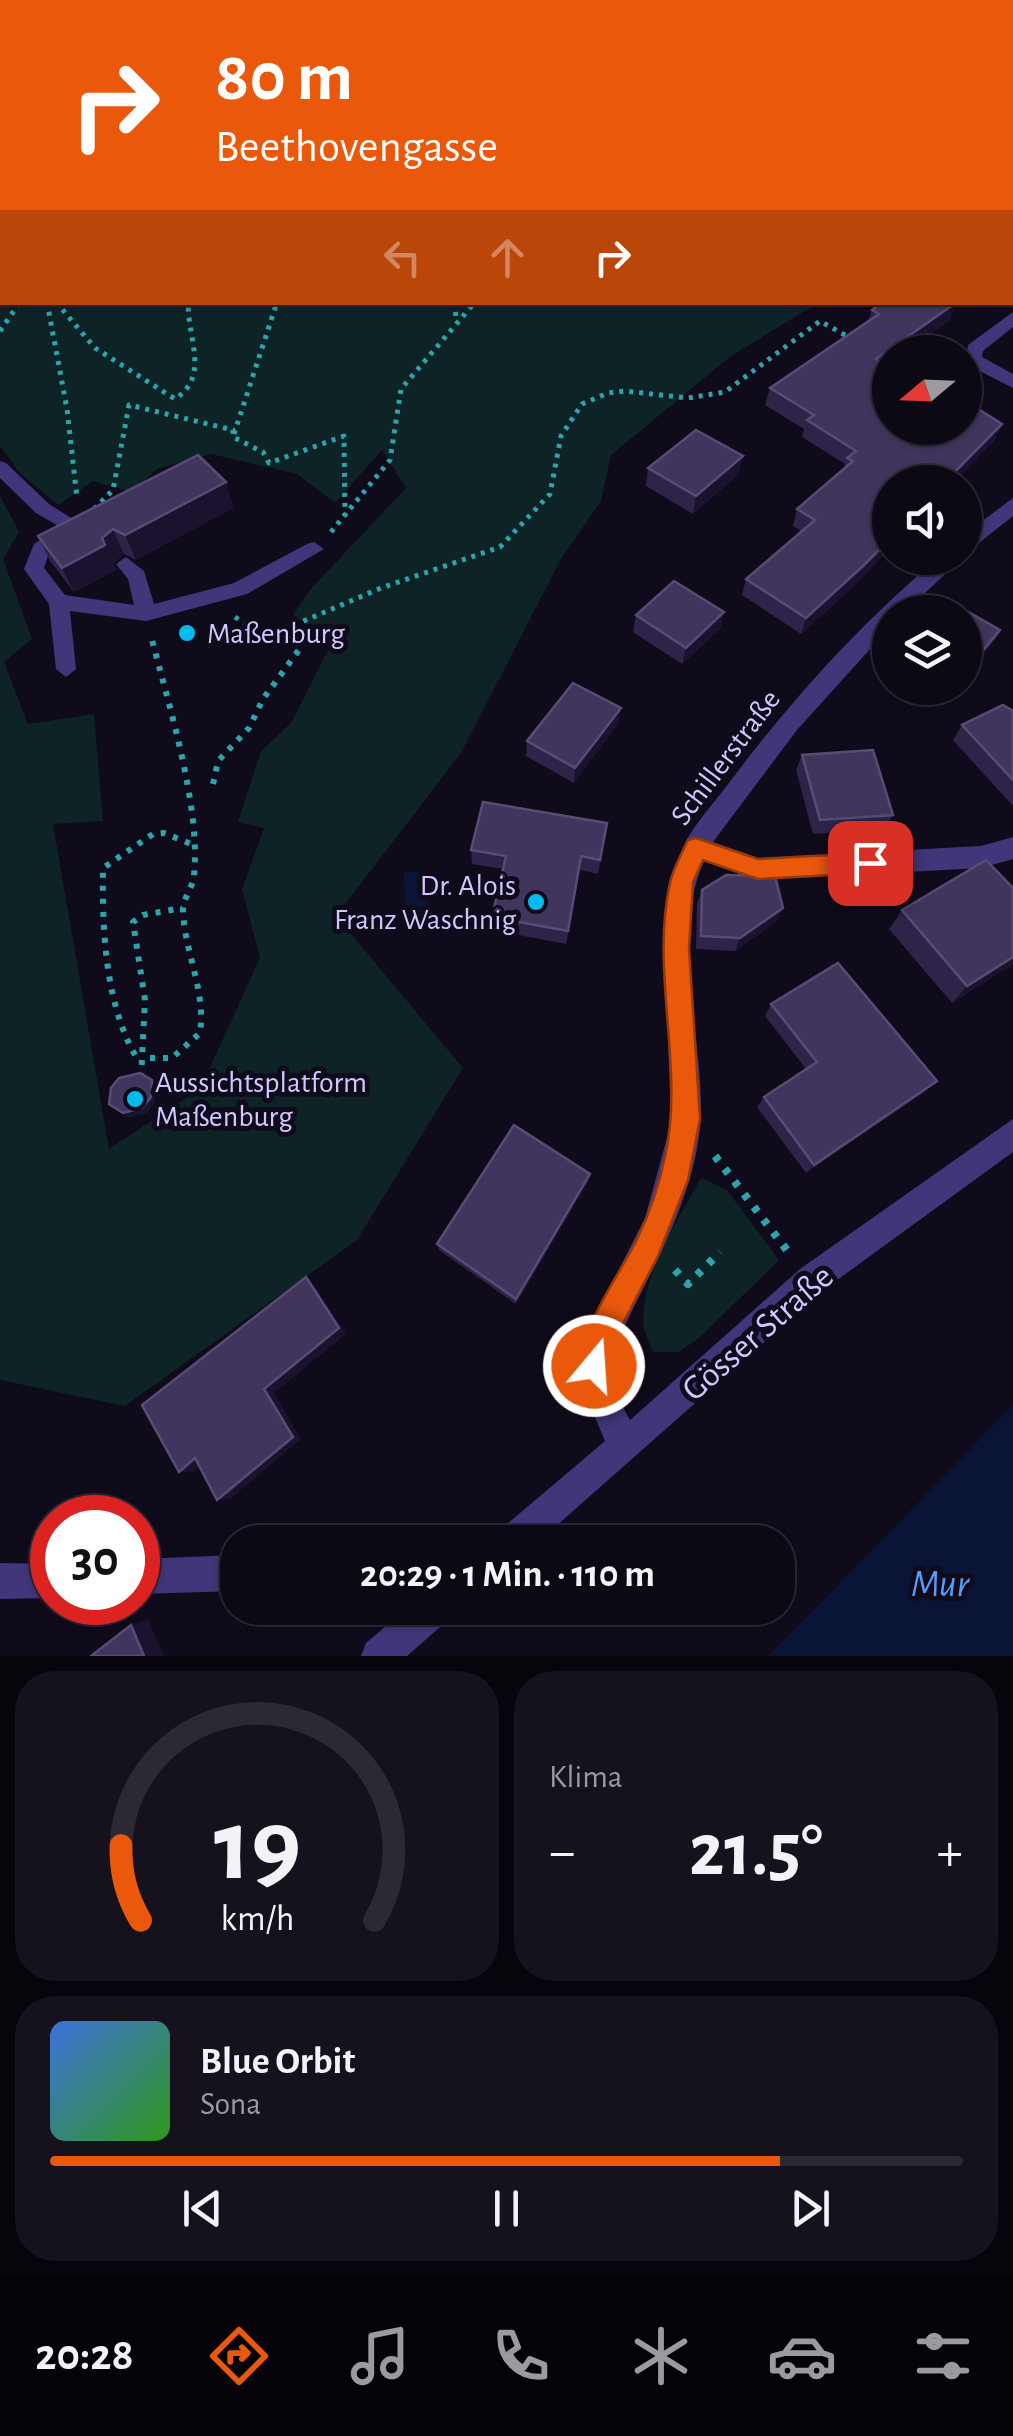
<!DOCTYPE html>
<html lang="de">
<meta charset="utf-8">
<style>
body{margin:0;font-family:"Alegreya Sans",sans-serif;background:#15111d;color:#f1f3f6;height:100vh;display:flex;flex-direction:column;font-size:38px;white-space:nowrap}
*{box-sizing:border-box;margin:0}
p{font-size:32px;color:#9a9aa0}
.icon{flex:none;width:55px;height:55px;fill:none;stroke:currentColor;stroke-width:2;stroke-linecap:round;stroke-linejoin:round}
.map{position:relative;height:1656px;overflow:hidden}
.side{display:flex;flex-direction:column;gap:15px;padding:15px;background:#07040b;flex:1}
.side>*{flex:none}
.hud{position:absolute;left:0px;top:0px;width:1015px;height:305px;box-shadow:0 2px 8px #0004,0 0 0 2px #2c2934;background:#ea580c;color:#fff;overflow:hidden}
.needle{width:65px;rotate:251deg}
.controls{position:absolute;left:872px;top:335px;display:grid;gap:20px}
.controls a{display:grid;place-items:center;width:110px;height:110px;border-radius:50%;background:#0c0814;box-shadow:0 2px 8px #0004,0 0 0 2px #2c2934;font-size:50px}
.speed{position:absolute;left:30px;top:1495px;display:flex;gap:20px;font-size:50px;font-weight:700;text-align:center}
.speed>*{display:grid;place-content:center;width:130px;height:130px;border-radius:50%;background:#0c0814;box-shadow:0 2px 8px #0004,0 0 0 2px #2c2934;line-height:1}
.speed .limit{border:15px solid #d22;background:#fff;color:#111}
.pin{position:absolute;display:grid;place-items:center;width:85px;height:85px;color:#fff;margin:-42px;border-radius:20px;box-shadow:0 5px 15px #0006}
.me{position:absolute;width:110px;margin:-55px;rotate:18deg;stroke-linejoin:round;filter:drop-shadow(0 0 8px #0008)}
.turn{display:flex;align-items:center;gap:35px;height:210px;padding:0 50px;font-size:45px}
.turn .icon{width:130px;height:130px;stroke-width:2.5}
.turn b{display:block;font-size:70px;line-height:85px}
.lanes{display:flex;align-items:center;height:95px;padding:0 50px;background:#0003;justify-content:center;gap:50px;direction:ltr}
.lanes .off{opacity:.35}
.big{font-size:75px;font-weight:700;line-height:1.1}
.side .tile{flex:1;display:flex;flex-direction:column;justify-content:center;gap:15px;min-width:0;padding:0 35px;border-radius:40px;background:#15111d}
.side .dial{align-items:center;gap:0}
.dial svg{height:260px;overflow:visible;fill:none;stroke:#2c2934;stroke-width:7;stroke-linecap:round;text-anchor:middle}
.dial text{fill:#f1f3f6;stroke:none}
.song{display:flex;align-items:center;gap:30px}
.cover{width:120px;height:120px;border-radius:15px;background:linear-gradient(135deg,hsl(220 70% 55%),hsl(110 70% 35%))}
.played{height:10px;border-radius:5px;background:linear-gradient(90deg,#ea580c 80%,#2c2934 80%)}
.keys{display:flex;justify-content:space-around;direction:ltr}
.heat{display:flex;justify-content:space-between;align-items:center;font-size:55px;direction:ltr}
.side .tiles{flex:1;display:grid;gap:15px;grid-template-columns:1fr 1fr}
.tile:last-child{grid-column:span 2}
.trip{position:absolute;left:220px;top:1525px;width:575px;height:100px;border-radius:40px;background:#0c0814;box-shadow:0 2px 8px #0004,0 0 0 2px #2c2934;font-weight:700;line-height:100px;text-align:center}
.tab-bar{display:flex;height:160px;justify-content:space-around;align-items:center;background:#050308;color:#9a9aa0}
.tab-bar .icon{width:70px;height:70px}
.tab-bar .active{color:#ea580c}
.tab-bar b{font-size:45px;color:#f1f3f6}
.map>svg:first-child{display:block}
.green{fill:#0e2325}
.water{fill:#091436}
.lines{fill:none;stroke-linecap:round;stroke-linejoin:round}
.path-far2{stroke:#2da4ab;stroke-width:5;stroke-dasharray:4 6;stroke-linecap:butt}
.path-far1{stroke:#2da4ab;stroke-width:6;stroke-dasharray:5 8;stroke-linecap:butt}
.path{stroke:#2da4ab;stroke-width:8;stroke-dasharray:6 10;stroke-linecap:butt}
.lane{fill:#41367a;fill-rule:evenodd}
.street{fill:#41367a;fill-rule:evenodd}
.wall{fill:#2f234a}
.shaded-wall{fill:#1b122f}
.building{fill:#41355d;stroke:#584c76;stroke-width:2.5}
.route{fill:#ea580c;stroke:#983908;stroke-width:2.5}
.poi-dot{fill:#03bbed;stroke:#100b1b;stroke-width:4}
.labels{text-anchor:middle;stroke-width:10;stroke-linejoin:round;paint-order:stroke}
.poi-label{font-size:30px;fill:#d3c6fe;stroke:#100b1b;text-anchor:start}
.street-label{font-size:30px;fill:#d3c6fe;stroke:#100b1b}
.near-street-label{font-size:35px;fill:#d3c6fe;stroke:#100b1b}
.near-water-label{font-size:38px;font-style:italic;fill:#559cfd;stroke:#100b1b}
</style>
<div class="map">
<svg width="1013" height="1656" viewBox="0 0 1013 1656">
<rect width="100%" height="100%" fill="#100b1b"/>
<g class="green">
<polygon points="0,0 1013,0 1013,215 1012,2 2,2 2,302 818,303 731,356 611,455 601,501 561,559 461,753 336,916 463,1068 357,1240 125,1406 0,1380 0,496 19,532 3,559 32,639 4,662 28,724 94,714 103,821 53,824 109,1149 200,1089 260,958 242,889 264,828 238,822 261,751 291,723 333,641 293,615 309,591 406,488 382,450 335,503 297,474 211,454 157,469 132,492 93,481 58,505 20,473 0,446"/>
<path d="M701,1178L727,1190L779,1260L699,1338L679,1352H653C650,1343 643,1332 643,1323C643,1270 677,1222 701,1178Z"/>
</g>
<g class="water">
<polygon points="426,871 428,921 405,923 404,872"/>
<polygon points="1013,1405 1013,1656 769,1656"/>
</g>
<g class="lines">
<g class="path-far2">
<polyline points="47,302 67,409 77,498"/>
<path d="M56,302L95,348L175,399C210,376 188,341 188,302"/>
<polyline points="455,302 456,321"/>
<polyline points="0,331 20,302"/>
<polyline points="234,434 277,302"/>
<polyline points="94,509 113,490 129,405 233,430 233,437 263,452 269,463 344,436 345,516"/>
<polyline points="331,532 390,460 401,389 475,302"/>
<polyline points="235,617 253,629"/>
<polyline points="285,629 381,588 500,547 550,494 561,436 582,404 608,393 625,391 688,398 725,392 820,321 854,340"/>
<polyline points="308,629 310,622"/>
</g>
<g class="path-far1">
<polyline points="249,626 265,637 290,626"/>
<polyline points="213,784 218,761 249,728 263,699 304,643 309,626"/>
<path d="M135,1055C105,1002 102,928 103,868L153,834L164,833L191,844"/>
<path d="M150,1058H172L200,1033C206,991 185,953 183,912C182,899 193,888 194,875C201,809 169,705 152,640"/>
<polyline points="141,1078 145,1000 133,922 143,915 182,908"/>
</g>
<g class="path">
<polyline points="715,1156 789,1253"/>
<polyline points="675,1270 688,1284 720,1252"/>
</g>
<polygon class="lane" points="0,461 6,463 49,504 84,526 49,553 44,568 65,595 134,605 128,579 116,564 126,557 144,571 154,604 234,583 307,544 314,542 324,549 247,594 146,621 70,611 76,669 66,677 56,669 49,604 24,569 34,544 60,527 36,513 0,478"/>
<g class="street">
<polygon points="1013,312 1013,327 983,351 982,357 1013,374 1013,388 966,364 968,345"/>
<polygon points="1013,498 1013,516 965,554 965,534"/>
<path d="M938,558H962L905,612H890V627L797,730L713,842L758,858L981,846L1013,837V859L981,868L758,880L704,861C670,939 702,1030 701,1111C700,1170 672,1233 645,1285C621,1332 600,1371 630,1420L800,1269L1013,1119V1152L822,1291L538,1542H495L500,1530L605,1441L583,1389L581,1366L598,1311L645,1218L671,1123L664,926C667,898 672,870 684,845C695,823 714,803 729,783C791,700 859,625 938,558Z"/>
<polygon points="238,1555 238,1591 138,1594 138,1559"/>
<polygon points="0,1563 52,1564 52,1598 0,1599"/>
<polygon points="407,1608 452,1608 447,1621 407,1656 361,1656 366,1643"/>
</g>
</g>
<g class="wall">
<polygon points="872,310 950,320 904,352 890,352 890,362 886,365 890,428 1002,424 994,441 954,482 890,482 890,548 857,583 801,634 742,595 746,579 801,531 793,526 797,509 844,469 845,464 802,437 804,429 765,405 770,388 868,321"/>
<polygon points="648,468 739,474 693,514 646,486"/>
<polygon points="226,482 233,508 136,560 124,554 113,563 116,570 74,592 50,561 38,536"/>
<polygon points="724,612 720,629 682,664 633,632 636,615"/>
<polygon points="938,688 956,688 950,695"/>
<polygon points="621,708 618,724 574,783 526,756 527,741"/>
<polygon points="1013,711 1013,806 953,740 962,725"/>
<polygon points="802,755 893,815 884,829 813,834 796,770"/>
<polygon points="607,823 598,874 580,870 566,944 493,930 492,917 503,869 472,864 471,850"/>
<polygon points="702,890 777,921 735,951 696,949 697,903"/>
<polygon points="902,910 1013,964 952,1003 889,929"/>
<polygon points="771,1004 926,1091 806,1173 757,1107 764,1097 806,1069 765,1016"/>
<polygon points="588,1182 516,1304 439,1250 437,1244"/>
</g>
<g class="shaded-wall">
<polygon points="957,302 950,320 904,352 890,352 890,362 870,376 876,359"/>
<polygon points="1002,424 994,441 954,482 945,482"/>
<polygon points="743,456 739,474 693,514 696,496"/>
<polygon points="226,482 233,508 136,560 125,535"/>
<polygon points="113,529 124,554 113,563 116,570 74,592 62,568"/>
<polygon points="890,539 890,548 857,583 801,634 806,618"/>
<polygon points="724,612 720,629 682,664 686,648"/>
<polygon points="1000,630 991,646 965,677 965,672"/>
<polygon points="621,708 618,724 574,783 575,768"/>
<polygon points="783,908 777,921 735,951 740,938"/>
<polygon points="1013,957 1013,964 952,1003 967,986"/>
<polygon points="152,1080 157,1086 155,1102 147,1113 128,1118 123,1113"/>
<polygon points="937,1081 926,1091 806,1173 814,1165"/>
<polygon points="590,1174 588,1182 516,1304 516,1299"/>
<polygon points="306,1277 314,1285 346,1334 274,1393 301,1439 230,1499 217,1500 264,1389"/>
<polygon points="195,1458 208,1459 193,1472 179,1472"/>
<polygon points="148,1619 164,1656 144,1656 131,1625"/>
</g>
<g class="building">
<polygon points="882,302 957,302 876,359 888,366 884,368 890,372 890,428 965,428 965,414 975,407 1002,424 945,482 890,482 890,539 863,566 806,618 746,579 815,520 797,509 853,461 847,458 856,451 807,420 814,415 770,388 879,314 872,310"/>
<polygon points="696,430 743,456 696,496 648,468"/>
<polygon points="198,455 226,482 125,535 113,529 102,538 105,545 62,568 38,536"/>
<polygon points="674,581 724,612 686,648 636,615"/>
<polygon points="951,602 1000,630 965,672 965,612 942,612"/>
<polygon points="573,683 621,708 575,768 527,741"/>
<polygon points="1003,705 1013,711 1013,780 962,725"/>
<polygon points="873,750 893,815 820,820 802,755"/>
<polygon points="483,802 607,823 600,860 581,856 568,931 492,917 506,856 471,850"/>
<polygon points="986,860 1013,888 1013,957 967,986 902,910"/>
<polygon points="726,875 775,876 783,908 740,938 701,936 702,890"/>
<polygon points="838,963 937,1081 814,1165 764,1097 817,1062 771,1004"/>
<polygon points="140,1073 152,1080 151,1097 142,1108 123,1113 109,1104 111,1088 119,1078"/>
<polygon points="514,1125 590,1174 516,1299 437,1244"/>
<polygon points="306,1277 339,1328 264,1389 293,1437 217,1500 195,1458 179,1472 142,1405"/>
<polygon points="131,1625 144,1656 91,1656"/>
</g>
<path class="route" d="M696,838L758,859L870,853L878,856L881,863L878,870L870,873L758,879L703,860L693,882L689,949L700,1119L688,1180L658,1256L618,1333L605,1376L594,1381L584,1376C569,1340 623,1271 638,1237C650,1212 659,1185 665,1157C685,1067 650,973 670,883C673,869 682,853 688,840Z"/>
<g class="poi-dot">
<circle cx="187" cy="633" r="10"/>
<circle cx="536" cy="902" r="10"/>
<circle cx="135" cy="1099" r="10"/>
</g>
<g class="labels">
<g class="poi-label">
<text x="207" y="643">Maßenburg</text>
<text x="516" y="895" text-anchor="end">Dr. Alois<tspan x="516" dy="34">Franz Waschnig</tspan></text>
<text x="155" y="1092">Aussichtsplatform<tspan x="155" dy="34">Maßenburg</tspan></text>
</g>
<g class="street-label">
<text transform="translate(725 757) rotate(-53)" y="10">Schillerstraße</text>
</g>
<g class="near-street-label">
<text transform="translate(757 1332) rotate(-41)" y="12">Gösser Straße</text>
</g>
<g class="near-water-label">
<text x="940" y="1596">Mur</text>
</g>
</g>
</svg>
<div class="controls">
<a><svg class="needle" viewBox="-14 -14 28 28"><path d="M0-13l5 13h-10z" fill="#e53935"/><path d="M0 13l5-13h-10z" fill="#9a9aa0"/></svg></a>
<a><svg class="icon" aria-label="sound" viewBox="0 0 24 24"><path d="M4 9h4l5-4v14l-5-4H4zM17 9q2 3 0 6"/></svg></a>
<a><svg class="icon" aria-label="layers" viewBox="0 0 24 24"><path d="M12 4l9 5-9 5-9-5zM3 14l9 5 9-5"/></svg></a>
</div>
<div class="speed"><div class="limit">30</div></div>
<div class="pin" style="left:870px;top:863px;background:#d93025"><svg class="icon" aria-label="arrive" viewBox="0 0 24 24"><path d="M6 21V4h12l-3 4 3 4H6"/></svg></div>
<svg class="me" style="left:594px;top:1366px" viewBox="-20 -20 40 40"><circle r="17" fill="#ea580c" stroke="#fff" stroke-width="3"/><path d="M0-11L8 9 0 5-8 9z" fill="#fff"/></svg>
<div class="trip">20:29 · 1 Min. · 110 m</div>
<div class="hud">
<div class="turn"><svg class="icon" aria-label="right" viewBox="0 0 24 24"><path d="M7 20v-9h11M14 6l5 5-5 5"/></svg><div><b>80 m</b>Beethovengasse</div></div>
<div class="lanes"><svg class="icon off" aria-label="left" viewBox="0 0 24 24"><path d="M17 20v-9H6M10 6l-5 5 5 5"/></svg><svg class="icon off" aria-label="ahead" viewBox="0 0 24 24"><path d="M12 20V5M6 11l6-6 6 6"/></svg><svg class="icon" aria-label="right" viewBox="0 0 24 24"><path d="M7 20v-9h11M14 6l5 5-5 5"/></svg></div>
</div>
</div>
<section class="side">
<div class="tiles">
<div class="tile dial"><svg viewBox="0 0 100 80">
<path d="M14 69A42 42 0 1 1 86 69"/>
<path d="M14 69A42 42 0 0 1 8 46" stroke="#ea580c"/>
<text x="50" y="56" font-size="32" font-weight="700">19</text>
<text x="50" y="72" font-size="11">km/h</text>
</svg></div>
<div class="tile"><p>Klima</p>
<div class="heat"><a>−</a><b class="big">21.5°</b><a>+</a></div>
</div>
<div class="tile">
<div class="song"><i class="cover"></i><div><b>Blue Orbit</b><p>Sona</p></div></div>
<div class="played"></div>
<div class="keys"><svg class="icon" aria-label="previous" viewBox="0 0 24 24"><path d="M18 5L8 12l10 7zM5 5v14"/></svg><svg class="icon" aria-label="pause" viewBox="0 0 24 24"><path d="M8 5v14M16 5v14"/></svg><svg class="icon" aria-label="next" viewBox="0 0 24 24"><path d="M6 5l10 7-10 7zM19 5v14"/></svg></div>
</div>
</div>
</section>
<nav class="tab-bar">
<b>20:28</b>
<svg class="icon active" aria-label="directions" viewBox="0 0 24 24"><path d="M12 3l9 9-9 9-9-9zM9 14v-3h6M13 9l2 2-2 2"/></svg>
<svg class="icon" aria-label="music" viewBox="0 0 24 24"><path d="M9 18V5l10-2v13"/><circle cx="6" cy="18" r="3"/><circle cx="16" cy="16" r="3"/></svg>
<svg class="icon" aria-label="phone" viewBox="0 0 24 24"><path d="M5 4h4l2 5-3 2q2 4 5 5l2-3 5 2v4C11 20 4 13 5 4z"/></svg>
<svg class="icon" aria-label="climate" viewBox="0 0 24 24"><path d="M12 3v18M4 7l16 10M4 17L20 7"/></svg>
<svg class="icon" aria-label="car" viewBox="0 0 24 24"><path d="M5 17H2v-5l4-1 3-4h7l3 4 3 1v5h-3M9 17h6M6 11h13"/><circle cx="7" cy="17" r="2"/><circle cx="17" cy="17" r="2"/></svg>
<svg class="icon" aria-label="filters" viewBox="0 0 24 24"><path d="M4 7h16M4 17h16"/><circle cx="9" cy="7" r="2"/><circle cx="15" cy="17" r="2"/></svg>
</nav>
